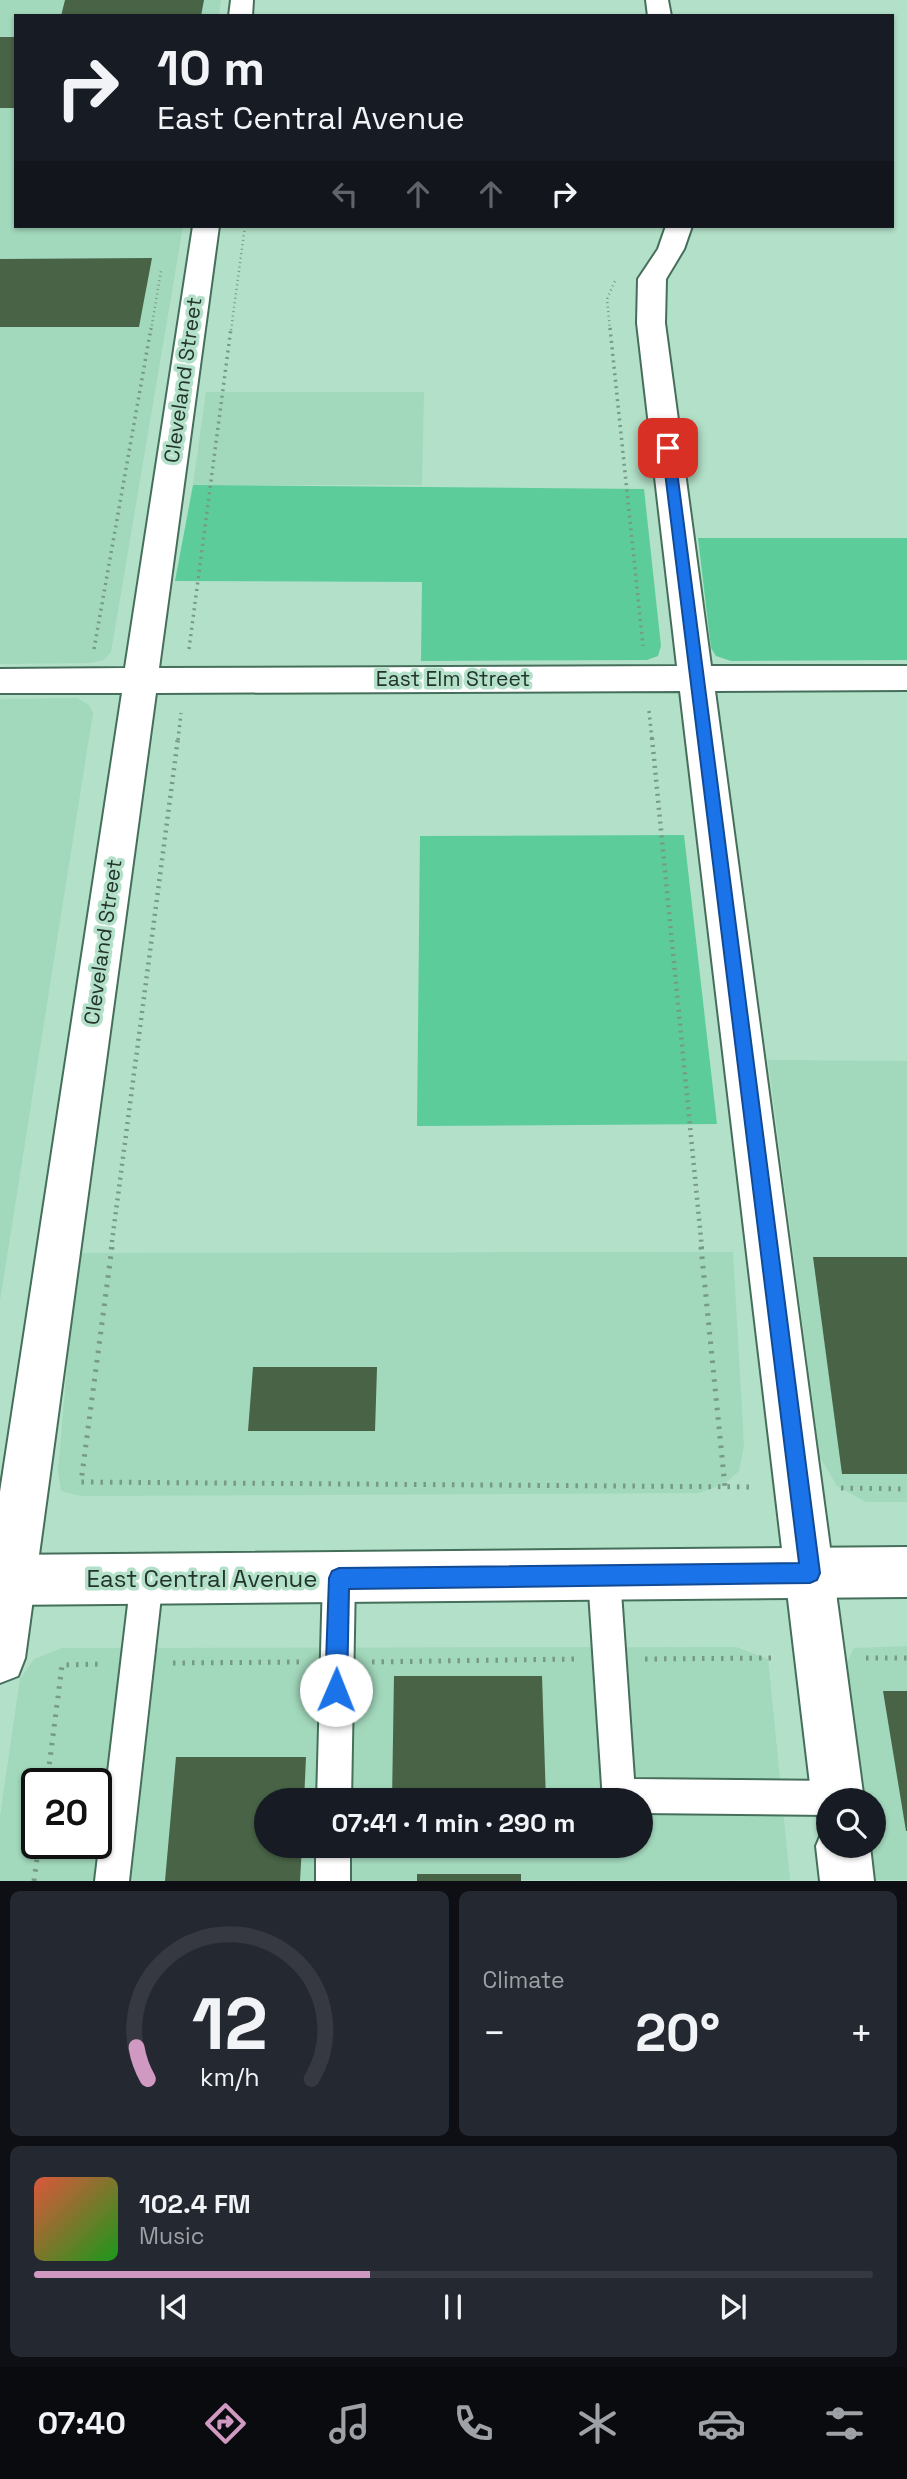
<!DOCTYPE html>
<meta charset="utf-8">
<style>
body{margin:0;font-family:"Space Grotesk",sans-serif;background:#242831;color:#f1f3f6;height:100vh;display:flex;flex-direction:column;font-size:26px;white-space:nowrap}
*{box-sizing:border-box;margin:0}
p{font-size:23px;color:#9ea1a6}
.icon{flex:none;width:38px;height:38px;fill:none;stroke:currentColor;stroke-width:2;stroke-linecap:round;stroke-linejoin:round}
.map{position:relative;height:1881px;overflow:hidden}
.panel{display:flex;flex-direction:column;gap:10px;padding:10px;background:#0d0f14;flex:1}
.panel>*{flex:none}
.banner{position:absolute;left:14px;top:14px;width:880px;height:214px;border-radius:0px;box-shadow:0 2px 5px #0004;background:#171b24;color:#f1f3f6;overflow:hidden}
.buttons{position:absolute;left:816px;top:1788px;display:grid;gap:14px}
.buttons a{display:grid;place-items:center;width:70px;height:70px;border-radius:50%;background:#171b24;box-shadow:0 2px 5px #0004;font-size:35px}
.speed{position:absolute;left:21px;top:1768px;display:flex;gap:14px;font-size:35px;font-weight:700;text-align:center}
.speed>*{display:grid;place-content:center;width:91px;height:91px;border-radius:50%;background:#171b24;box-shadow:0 2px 5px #0004;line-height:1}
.speed .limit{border:4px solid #111;border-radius:10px;background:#fff;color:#111}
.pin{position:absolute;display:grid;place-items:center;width:60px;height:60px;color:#fff;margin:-30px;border-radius:14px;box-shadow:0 4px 10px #0006}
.me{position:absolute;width:77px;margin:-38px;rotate:1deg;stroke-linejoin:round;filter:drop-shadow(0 0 5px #0008)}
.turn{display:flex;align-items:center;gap:24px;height:147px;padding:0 28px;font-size:32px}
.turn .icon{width:91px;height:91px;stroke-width:2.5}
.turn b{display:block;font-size:49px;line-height:60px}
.lanes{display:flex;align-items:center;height:66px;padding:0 28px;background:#0003;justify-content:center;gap:35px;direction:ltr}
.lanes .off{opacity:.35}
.big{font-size:52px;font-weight:600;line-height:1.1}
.panel .tile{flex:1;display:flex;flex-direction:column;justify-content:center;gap:10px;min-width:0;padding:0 24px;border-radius:10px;background:#242831}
.panel .dial{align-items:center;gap:0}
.dial svg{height:182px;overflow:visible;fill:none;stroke:#363941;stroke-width:7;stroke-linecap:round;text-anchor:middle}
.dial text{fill:#f1f3f6;stroke:none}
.song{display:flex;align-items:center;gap:21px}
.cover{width:84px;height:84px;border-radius:10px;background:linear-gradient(135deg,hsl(10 70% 55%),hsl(120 70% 35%))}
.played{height:7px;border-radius:4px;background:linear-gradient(90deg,#cf99c2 40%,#363941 40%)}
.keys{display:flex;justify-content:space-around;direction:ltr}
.heat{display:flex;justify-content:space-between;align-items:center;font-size:38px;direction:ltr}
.panel .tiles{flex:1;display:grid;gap:10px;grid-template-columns:1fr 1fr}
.tile:last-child{grid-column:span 2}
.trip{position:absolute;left:254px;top:1788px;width:399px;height:70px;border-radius:35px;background:#171b24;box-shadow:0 2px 5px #0004;font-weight:600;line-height:70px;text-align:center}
.tab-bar{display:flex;height:112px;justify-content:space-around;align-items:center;background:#090b0e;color:#9ea1a6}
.tab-bar .icon{width:49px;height:49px}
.tab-bar .current{color:#cf99c2}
.tab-bar b{font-size:32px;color:#f1f3f6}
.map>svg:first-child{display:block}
.built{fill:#a2d8bc;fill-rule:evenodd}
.green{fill:#5ccc9b}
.building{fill:#486346}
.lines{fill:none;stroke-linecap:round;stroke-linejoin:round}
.service-casing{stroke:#466f5b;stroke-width:4}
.minor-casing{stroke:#466f5b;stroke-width:4}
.secondary-casing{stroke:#466f5b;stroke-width:4}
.path-far3{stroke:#779987;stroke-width:2.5;stroke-dasharray:1 3.5;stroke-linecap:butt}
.path-far2{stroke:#779987;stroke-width:3.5;stroke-dasharray:2 4.5;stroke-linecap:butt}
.path-far1{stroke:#779987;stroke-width:4.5;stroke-dasharray:2 5;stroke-linecap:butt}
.path{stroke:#779987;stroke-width:5;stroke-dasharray:2.5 7;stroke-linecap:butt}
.service{fill:#fff;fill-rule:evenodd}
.minor{fill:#fff;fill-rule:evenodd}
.secondary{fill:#fff;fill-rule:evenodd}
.route{fill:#1a73e8;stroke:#114b97;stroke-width:2}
.labels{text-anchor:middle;stroke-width:7;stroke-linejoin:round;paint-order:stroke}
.street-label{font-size:21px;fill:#23342b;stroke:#b3e0c8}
.near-street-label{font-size:24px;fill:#23342b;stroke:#b3e0c8}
</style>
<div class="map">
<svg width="907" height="1881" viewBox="0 0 907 1881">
<rect width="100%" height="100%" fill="#b3e0c8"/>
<g class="built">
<polygon points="0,0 221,0 219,16 16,16 16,226 183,226 111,652 104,660 90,663 0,664"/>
<polygon points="206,392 424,392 422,485 193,485"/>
<polygon points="77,698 89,705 93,713 0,1301 0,699"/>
<polygon points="768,1060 907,1061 907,1502 866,1502 837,1486 820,1457"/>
<polygon points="733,1252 744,1446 739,1471 724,1484 699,1493 81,1496 61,1491 58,1471 77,1253"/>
<polygon points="907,1646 907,1880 870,1880 866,1846 873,1846 873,1801 861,1801 845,1667 854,1648"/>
<path d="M736,1647L768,1659L790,1880L0,1881V1816L20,1679L34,1659L62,1648ZM37,1783H96V1843H37ZM266,1801H640V1846H266Z"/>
</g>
<g class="green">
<polygon points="193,485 644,489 661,646 658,656 647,660 421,661 422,582 175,581"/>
<polygon points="698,538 907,538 907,660 731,661 716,656 711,648"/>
<polygon points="684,835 717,1124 417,1126 420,836"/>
</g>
<g class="building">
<polygon points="65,0 204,0 201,16 61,16"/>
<rect x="0" y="37" width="16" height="71"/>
<polygon points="152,258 139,327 0,327 0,259"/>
<polygon points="813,1257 907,1257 907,1474 842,1474"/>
<polygon points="253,1367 377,1367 375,1431 248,1431"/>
<polygon points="394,1676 542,1676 546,1801 392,1801"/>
<polygon points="883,1691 907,1691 907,1831 906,1831"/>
<polygon points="176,1757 306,1757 304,1801 266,1801 266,1846 302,1846 300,1881 165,1881"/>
<rect x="417" y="1874" width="104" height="7"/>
</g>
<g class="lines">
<defs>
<g id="service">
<polygon points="604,1561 615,1566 620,1577 634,1779 837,1781 849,1786 853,1801 828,1801 828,1815 640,1813 640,1801 603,1801 588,1577 593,1566"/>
<polygon points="339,1562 350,1567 355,1578 351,1801 317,1801 323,1578 328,1567"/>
<polygon points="147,1563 158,1568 163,1579 129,1881 95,1881 131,1579 136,1568"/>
<rect x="316" y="1846" width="34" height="35"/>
</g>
<g id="minor">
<polygon points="231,0 253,0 252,16 229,16"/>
<polygon points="646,0 668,0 671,16 648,16"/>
<polygon points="193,226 219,226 159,668 677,666 637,323 638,279 658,249 666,226 692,226 684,249 666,279 665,323 711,666 907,666 907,690 715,691 864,1801 828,1801 828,1823 819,1820 812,1801 680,691 156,693 25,1658 18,1676 0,1683 0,1492 122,693 0,693 0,669 125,668"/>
<polygon points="828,1825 828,1846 870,1846 874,1881 820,1881 816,1846 824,1827"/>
</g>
<polygon id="secondary" points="907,1547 907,1597 0,1605 0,1555"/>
</defs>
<use href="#service" class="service-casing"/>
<use href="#minor" class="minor-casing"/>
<use href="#secondary" class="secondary-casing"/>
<g class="path-far3">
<polyline points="151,330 161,271"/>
<polyline points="231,330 245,226"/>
<polyline points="610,330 607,299 615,281"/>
</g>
<g class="path-far2">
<polyline points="610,328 643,646"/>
<polyline points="94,649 151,328"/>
<polyline points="189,649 231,328"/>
<polyline points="649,711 652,740"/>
<polyline points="178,740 181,713"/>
</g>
<g class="path-far1">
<polyline points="652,738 702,1249"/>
<polyline points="111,1249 178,738"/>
</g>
<g class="path">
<polyline points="112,1247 81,1482 756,1487"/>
<polyline points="701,1247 725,1487"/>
<polyline points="841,1488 907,1489"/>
<polyline points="866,1658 907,1658"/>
<polyline points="645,1659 773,1658"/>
<polyline points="372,1662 574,1659"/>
<polyline points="173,1663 301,1662"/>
<polyline points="47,1783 62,1665 101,1664"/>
<polyline points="34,1881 39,1843"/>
</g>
<use href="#service" class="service"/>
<use href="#minor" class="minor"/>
<use href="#secondary" class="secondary"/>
</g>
<polygon class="route" points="668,444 674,448 820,1573 817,1580 810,1583 349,1589 347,1690 343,1697 336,1700 329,1697 325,1690 329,1578 332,1571 339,1568 799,1563 662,448"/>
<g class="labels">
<g class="street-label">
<text transform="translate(183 380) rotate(-82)" y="7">Cleveland Street</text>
<text x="453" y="686">East Elm Street</text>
<text transform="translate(103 942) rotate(-82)" y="7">Cleveland Street</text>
</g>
<g class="near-street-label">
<text x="202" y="1587">East Central Avenue</text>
</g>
</g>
</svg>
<div class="buttons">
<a><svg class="icon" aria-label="search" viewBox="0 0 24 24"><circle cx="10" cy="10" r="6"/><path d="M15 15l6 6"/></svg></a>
</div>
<div class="speed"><div class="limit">20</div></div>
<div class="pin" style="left:668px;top:448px;background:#d93025"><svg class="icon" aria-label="arrive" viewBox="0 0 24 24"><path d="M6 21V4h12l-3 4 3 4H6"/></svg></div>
<svg class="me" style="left:336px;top:1690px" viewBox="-20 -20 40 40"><circle r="19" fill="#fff"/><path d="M0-13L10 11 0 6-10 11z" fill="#1a73e8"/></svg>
<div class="trip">07:41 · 1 min · 290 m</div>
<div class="banner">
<div class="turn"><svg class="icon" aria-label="right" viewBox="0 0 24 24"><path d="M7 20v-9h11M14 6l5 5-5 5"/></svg><div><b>10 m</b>East Central Avenue</div></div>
<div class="lanes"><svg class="icon off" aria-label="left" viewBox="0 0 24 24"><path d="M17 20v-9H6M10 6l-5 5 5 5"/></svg><svg class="icon off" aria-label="ahead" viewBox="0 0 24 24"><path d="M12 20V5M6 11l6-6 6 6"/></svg><svg class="icon off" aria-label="ahead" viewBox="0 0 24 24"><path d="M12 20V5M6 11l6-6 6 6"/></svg><svg class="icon" aria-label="right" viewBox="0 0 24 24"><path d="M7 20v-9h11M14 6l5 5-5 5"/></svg></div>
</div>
</div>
<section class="panel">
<div class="tiles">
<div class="tile dial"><svg viewBox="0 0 100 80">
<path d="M14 69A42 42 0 1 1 86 69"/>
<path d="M14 69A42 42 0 0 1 9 55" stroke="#cf99c2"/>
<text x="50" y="56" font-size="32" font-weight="700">12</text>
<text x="50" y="72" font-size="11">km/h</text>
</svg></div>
<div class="tile"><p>Climate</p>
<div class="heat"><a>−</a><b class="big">20°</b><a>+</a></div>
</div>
<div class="tile">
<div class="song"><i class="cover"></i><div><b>102.4 FM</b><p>Music</p></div></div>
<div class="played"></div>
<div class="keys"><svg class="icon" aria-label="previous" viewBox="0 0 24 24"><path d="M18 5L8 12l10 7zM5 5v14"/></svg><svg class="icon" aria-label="pause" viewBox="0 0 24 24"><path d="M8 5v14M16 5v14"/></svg><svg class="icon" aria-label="next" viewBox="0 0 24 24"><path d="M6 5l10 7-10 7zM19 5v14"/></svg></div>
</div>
</div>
</section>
<nav class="tab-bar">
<b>07:40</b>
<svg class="icon current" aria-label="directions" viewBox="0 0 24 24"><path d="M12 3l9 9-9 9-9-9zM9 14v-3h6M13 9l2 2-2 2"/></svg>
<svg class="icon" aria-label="music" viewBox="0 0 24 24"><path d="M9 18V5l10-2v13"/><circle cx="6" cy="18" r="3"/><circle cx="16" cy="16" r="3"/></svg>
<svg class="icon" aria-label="phone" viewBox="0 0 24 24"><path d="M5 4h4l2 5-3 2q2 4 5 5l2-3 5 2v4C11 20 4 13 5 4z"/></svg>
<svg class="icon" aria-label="climate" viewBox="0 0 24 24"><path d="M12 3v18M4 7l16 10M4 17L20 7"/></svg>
<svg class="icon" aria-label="car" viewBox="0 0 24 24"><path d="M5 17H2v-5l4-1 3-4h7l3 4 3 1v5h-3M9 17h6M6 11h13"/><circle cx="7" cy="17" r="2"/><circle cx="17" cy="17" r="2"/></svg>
<svg class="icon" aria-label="filters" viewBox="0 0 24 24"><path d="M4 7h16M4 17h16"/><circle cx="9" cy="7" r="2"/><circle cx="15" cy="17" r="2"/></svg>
</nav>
